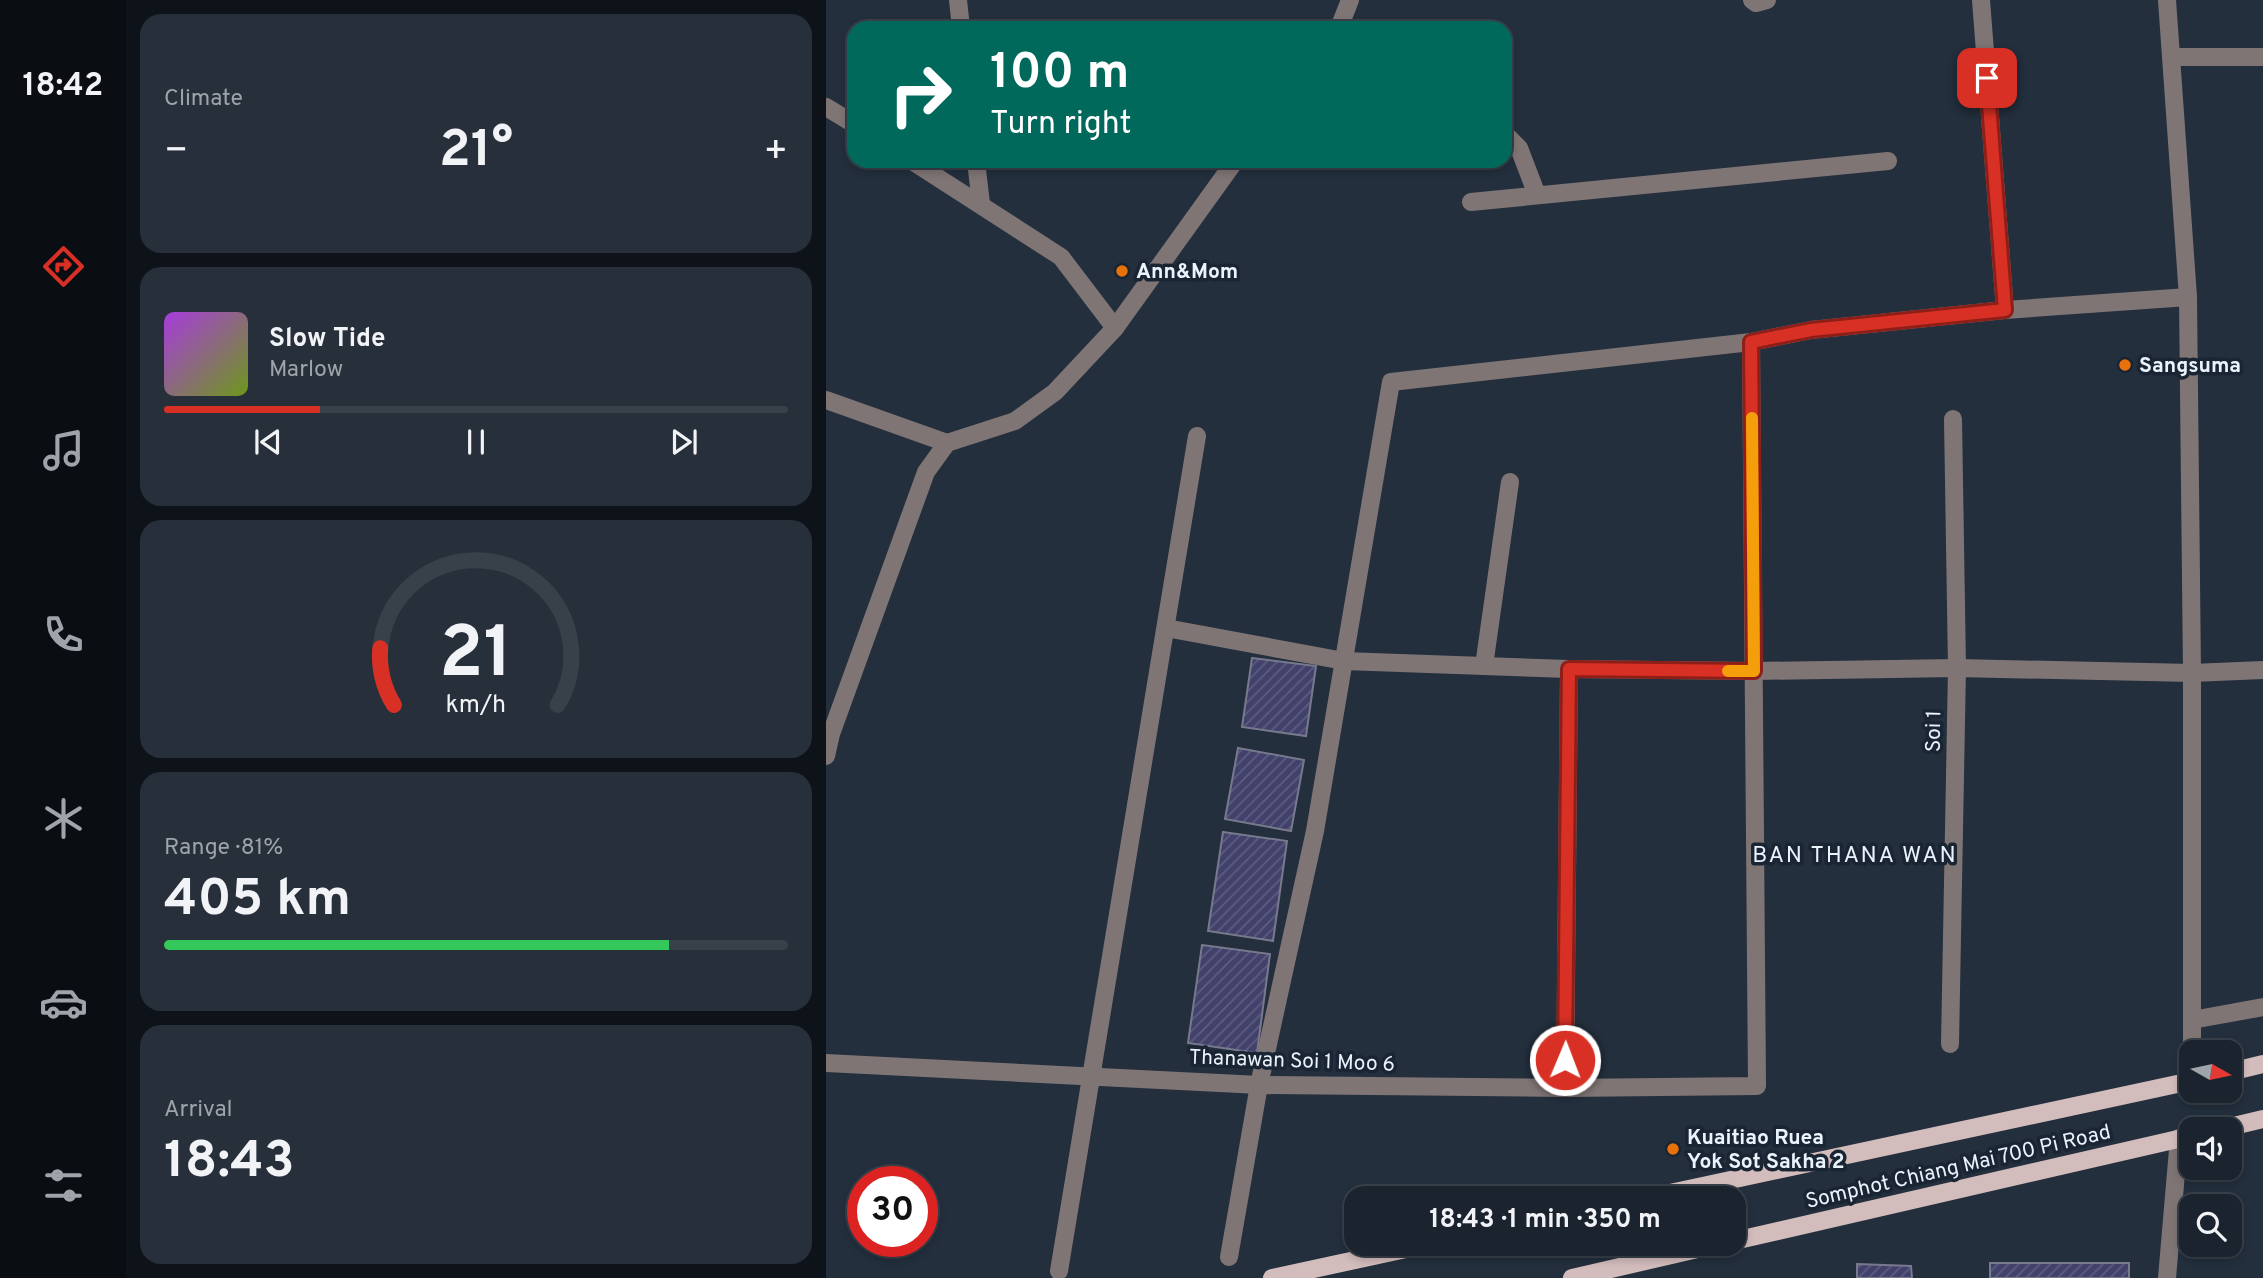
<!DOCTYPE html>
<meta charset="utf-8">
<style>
body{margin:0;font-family:Overpass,sans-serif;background:#272f3a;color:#f1f3f6;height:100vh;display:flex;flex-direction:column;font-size:26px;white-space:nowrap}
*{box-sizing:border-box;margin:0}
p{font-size:23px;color:#9fa4aa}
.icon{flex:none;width:38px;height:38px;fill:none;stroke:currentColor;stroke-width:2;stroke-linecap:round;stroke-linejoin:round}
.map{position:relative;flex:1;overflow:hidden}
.panel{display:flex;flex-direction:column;gap:14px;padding:14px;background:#0e1319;width:700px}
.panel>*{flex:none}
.top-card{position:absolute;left:21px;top:21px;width:665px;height:147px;border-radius:21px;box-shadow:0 4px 10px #0003,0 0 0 2px #38404a;background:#00695c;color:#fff;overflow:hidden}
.needle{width:46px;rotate:99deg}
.buttons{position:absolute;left:1353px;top:1040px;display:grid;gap:14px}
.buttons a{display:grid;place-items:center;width:63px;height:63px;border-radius:14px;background:#1a232e;box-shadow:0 4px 10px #0003,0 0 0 2px #38404a;font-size:35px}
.speed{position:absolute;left:21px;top:1166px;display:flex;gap:14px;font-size:35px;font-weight:700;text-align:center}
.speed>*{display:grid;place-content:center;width:91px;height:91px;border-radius:50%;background:#1a232e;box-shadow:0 4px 10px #0003,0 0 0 2px #38404a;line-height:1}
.speed .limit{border:10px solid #d22;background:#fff;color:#111}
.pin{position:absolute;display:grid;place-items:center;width:60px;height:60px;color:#fff;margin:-30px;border-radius:14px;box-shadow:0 4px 10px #0006}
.me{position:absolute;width:77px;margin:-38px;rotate:1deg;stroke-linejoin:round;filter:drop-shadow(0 0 5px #0008)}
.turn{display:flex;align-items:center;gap:24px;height:147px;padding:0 28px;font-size:32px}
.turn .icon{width:91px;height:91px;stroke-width:2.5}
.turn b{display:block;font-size:49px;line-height:60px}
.big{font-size:52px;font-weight:700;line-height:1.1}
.panel .widget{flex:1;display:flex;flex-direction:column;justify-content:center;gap:10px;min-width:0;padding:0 24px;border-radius:21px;background:#272f3a}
.panel .dial{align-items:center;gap:0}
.dial svg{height:182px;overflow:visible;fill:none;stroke:#38404a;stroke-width:7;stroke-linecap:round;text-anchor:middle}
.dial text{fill:#f1f3f6;stroke:none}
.song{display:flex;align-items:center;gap:21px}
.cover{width:84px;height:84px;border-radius:10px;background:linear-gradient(135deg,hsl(280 70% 55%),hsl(80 70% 35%))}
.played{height:7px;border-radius:4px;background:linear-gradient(90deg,#d93025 25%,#38404a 25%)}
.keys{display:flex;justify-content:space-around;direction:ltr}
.heat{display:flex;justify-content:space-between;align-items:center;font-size:38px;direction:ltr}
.charge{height:10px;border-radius:5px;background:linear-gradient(90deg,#34c759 81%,#38404a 0)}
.trip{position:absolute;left:518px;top:1186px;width:402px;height:70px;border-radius:21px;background:#1a232e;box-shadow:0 4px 10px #0003,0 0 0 2px #38404a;font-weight:700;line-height:70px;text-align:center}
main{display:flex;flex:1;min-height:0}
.dock{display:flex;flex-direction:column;width:126px;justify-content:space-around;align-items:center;background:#0a0e12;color:#9fa4aa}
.dock .icon{width:49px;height:49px}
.dock .current{color:#d93025}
.dock b{font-size:32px;color:#f1f3f6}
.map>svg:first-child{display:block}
.building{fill:url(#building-hatch);stroke:#78798d;stroke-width:2}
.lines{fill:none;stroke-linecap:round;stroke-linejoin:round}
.minor{stroke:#807575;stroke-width:18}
.major{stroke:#d3bcbc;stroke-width:18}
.route-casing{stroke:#8d1f18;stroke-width:18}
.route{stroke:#d93025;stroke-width:12}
.slow{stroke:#f59e0b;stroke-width:12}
.food-dot{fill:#e8710a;stroke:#1a2533;stroke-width:2.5}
.labels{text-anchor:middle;stroke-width:7;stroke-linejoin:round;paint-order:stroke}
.poi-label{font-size:21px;font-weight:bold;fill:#eaf2fc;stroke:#1a2533;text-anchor:start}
.street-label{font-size:21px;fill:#eaf2fc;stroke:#1a2533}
.neighbourhood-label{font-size:23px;letter-spacing:2px;fill:#eaf2fc;stroke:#1a2533}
</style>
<main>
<nav class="dock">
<b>18:42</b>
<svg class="icon current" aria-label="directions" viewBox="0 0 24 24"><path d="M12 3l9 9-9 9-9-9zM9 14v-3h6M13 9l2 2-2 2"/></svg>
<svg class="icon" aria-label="music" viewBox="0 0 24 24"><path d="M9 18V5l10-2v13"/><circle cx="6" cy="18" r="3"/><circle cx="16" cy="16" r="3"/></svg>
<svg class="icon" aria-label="phone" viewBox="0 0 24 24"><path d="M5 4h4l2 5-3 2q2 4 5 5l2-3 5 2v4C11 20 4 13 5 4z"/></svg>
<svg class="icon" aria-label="climate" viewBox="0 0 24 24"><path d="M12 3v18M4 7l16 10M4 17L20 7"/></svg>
<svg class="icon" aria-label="car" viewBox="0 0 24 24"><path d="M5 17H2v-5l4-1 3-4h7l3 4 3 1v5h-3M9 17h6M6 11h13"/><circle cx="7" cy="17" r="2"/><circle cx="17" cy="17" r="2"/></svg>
<svg class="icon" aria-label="filters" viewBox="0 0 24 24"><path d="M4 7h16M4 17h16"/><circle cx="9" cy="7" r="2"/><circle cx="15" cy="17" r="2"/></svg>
</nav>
<section class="panel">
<div class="widget"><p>Climate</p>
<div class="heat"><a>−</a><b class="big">21°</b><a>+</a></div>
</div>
<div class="widget">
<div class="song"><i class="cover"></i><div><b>Slow Tide</b><p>Marlow</p></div></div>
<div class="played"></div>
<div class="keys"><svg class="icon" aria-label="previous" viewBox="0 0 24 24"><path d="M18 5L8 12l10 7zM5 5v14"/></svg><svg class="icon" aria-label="pause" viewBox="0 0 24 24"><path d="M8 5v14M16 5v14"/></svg><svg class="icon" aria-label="next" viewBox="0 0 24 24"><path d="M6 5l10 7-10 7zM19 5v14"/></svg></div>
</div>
<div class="widget dial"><svg viewBox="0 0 100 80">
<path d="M14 69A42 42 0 1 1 86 69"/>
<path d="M14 69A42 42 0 0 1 8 44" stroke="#d93025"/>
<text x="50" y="56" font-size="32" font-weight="700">21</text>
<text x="50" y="72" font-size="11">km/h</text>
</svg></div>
<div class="widget"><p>Range · 81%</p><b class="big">405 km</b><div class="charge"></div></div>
<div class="widget"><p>Arrival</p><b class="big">18:43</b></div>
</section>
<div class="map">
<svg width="1437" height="1278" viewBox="0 0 1437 1278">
<defs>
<pattern id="building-hatch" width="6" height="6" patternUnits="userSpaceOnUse" patternTransform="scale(1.75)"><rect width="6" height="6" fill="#41416b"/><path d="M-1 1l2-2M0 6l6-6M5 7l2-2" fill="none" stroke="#5d5d81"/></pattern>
</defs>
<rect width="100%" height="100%" fill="#232f3d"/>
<g class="building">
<polygon points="426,658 490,666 480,736 416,727"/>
<polygon points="412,748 478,760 465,831 399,819"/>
<polygon points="397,832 461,841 447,941 382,931"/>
<polygon points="376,945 444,954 431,1053 362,1043"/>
<rect x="1164" y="1263" width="139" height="15"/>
<polygon points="1031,1264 1085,1266 1086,1278 1031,1278"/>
</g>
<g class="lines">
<g class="minor">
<polyline points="132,0 135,28"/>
<polyline points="926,0 930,3 941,0"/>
<polyline points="1155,0 1179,310"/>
<polyline points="1341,0 1362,297 1366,673 1366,1052"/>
<polyline points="513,28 524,0"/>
<polyline points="1346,57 1437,57"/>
<polyline points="0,107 28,124"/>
<polyline points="679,134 693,148 711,195"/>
<polyline points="86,161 235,257 289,328"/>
<polyline points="150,161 155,204"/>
<polyline points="645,202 1062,161"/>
<polyline points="0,400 121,443"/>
<polyline points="340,628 518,661 743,669 928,671 1131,668 1366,673 1437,670"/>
<polyline points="658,666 684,482"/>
<polyline points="0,756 5,734 100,472 121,443 189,421 229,392 289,328 409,161"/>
<polyline points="1366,1020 1437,1007"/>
<polyline points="1124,1044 1131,668 1127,419"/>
<polyline points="0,1063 433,1085 739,1088 931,1086 925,342"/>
<polyline points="739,1088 743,669"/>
<polyline points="403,1257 433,1085 489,831 565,382 925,342 985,330 1179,310 1362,297"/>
<polyline points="233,1271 371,436"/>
<polyline points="1341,1278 1353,1138"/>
</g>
<g class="major">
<polyline points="1404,1072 1437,1064"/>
<polyline points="1395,1129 1437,1119"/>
<polyline points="816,1199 1365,1081"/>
<polyline points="908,1241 1365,1136"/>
<polyline points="446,1278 603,1244"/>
<polyline points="746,1278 893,1244"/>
</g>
</g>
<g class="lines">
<defs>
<polyline id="route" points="739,1060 743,669 928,671 925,342 985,330 1179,310 1161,78"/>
</defs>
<use href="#route" class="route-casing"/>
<use href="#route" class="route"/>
<polyline class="slow" points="902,671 928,671 926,418"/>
</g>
<g class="food-dot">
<circle cx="296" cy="271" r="7"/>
<circle cx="1299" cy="365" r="7"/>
<circle cx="847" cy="1149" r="7"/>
</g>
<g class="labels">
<g class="poi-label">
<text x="310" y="278">Ann&amp;Mom</text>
<text x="1313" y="372">Sangsuma</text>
<text x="861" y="1144">Kuaitiao Ruea<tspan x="861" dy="24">Yok Sot Sakha 2</tspan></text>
</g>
<g class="street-label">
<text transform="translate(1107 731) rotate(-89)" y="7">Soi 1</text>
<text transform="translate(466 1060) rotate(2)" y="7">Thanawan Soi 1 Moo 6</text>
<text transform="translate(1132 1166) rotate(-13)" y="7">Somphot Chiang Mai 700 Pi Road</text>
</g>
<g class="neighbourhood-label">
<text x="1029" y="862">BAN THANA WAN</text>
</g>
</g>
</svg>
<div class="buttons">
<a><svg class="needle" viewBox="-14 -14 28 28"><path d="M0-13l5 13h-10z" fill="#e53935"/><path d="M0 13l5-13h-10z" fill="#9fa4aa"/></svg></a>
<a><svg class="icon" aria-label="sound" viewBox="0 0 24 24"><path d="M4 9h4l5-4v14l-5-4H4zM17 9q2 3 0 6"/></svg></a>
<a><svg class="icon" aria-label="search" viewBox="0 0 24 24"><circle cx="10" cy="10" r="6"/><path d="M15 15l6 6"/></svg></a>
</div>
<div class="speed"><div class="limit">30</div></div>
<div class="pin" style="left:1161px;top:78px;background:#d93025"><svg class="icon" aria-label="arrive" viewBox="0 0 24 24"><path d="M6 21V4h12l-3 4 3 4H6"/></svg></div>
<svg class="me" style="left:739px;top:1060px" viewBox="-20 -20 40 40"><circle r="17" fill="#d93025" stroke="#fff" stroke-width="3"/><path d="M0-11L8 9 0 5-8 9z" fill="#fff"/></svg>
<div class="trip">18:43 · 1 min · 350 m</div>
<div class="top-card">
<div class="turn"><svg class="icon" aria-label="right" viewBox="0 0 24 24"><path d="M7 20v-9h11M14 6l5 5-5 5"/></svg><div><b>100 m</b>Turn right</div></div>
</div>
</div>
</main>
